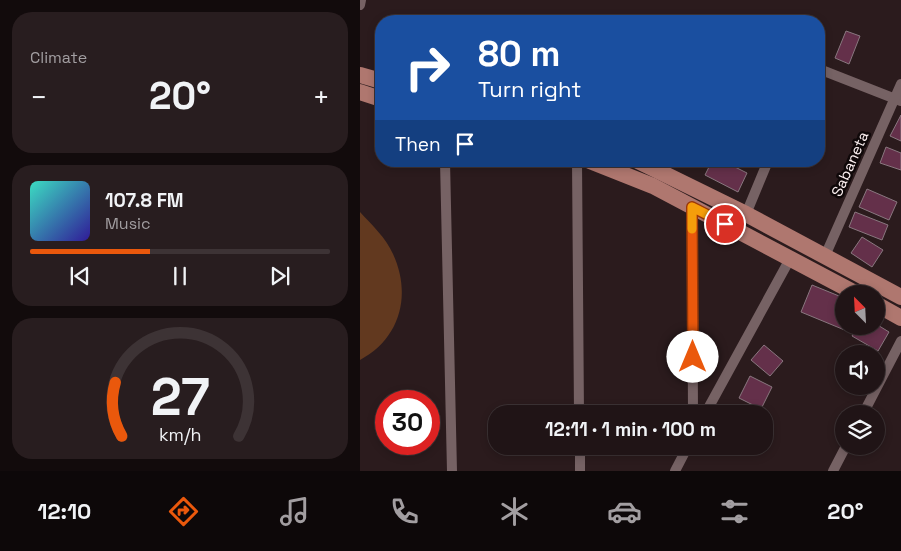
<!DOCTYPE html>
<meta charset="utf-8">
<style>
body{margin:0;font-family:"Space Grotesk",sans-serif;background:#281d1f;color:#f1f3f6;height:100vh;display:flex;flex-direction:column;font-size:19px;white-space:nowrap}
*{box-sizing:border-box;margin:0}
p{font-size:16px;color:#a29ea1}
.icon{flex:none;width:28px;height:28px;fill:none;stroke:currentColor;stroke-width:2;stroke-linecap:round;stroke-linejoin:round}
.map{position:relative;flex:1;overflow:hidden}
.panel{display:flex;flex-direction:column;gap:12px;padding:12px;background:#120b0c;width:360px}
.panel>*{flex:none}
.guide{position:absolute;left:15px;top:15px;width:450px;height:152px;border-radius:20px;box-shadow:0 2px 8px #0003,0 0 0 1px #3d3335;background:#1a4fa0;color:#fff;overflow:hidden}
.needle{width:32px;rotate:336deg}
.controls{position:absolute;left:475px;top:285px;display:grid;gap:10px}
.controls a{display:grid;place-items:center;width:50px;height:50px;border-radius:50%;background:#201416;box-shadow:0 2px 8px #0003,0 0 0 1px #3d3335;font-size:25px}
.speed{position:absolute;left:15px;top:390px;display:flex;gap:10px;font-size:25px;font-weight:700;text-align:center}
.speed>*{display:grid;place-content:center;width:65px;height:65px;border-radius:50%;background:#201416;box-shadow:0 2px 8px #0003,0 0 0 1px #3d3335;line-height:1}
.speed .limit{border:8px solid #d22;background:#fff;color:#111}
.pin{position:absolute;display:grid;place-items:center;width:42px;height:42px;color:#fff;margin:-21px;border:2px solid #fff;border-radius:50%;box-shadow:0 1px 5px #0007}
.me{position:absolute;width:55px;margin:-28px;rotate:0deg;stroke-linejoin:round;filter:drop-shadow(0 0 4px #0008)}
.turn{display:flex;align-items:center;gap:18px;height:105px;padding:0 20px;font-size:22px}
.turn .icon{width:65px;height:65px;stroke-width:2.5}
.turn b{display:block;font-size:35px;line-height:42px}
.then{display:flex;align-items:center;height:48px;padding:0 20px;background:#0003;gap:10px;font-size:19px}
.big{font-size:38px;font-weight:700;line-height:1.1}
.panel .widget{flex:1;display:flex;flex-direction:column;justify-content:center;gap:8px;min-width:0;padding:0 18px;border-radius:20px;background:#281d1f}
.panel .dial{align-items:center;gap:0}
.dial svg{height:130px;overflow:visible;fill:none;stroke:#3d3335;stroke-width:7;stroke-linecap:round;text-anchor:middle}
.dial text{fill:#f1f3f6;stroke:none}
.song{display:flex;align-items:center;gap:15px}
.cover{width:60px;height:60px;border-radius:8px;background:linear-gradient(135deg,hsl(170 70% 55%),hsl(250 70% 35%))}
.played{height:5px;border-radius:2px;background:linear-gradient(90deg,#ea580c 40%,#3d3335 40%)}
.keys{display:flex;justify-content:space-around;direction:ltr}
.heat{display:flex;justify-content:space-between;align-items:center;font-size:28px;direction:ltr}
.trip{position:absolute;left:128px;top:405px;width:285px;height:50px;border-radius:20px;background:#201416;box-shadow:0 2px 8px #0003,0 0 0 1px #3d3335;font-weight:700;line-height:50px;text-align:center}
.tab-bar{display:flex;height:80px;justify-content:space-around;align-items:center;background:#0d0809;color:#a29ea1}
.tab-bar .icon{width:35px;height:35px}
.tab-bar .active{color:#ea580c}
.tab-bar b{font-size:22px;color:#f1f3f6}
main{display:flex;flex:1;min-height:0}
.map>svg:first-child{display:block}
.green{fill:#62391f}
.building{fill:#64304a;stroke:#89777f}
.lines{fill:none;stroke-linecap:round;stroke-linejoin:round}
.minor{stroke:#766264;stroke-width:10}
.primary{stroke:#af776f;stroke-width:16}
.route-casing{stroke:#983908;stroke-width:12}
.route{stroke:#ea580c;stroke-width:9}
.slow{stroke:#f59e0b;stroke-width:9}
.labels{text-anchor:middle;stroke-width:5;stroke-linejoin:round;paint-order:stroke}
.street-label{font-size:15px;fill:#fdf1f2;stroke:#0f0809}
</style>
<main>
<section class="panel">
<div class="widget"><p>Climate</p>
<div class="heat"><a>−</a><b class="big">20°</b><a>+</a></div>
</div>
<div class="widget">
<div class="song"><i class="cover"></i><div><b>107.8 FM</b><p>Music</p></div></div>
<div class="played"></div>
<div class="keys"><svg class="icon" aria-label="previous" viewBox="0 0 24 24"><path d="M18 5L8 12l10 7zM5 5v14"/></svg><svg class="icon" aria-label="pause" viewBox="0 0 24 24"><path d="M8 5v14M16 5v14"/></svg><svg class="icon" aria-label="next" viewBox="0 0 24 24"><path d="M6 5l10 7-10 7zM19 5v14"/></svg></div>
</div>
<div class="widget dial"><svg viewBox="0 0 100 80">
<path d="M14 69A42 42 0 1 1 86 69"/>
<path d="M14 69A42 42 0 0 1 10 36" stroke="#ea580c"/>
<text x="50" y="56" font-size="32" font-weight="700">27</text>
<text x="50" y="72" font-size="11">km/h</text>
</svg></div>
</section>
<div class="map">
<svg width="541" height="471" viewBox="0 0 541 471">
<rect width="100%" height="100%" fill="#2b1b1d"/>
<path class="green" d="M0,212C12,225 26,238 33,254C52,295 40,339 0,360Z"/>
<g class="building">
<polygon points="486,31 500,36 489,64 475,58"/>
<polygon points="541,115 541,141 530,136"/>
<polygon points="526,147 541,153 541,170 520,163"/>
<polygon points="352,161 363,161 387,173 378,192 345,175"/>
<polygon points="507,189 537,202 529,220 499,207"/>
<polygon points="495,212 528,225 522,240 489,227"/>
<polygon points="502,237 523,250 512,267 491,253"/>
<polygon points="452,285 484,298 484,326 489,326 487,331 441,312"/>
<polygon points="516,324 529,332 518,351 492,336 498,326 516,326"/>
<polygon points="404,345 423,361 410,376 391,360"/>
<polygon points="390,376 412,387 401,409 379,398"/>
</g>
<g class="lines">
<g class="minor">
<polyline points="0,5 1,0"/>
<polyline points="459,69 541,101"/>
<polyline points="85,161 92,471"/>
<polyline points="217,161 219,414"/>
<polyline points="332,207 333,414"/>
<polyline points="386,214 408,161"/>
<polyline points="465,256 541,84"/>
<polyline points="345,414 431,257"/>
<polyline points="503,414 541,341"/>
<polyline points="220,446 220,471"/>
<polyline points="315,471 328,446"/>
<polyline points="473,471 486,446"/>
</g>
<g class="primary">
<polyline points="0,75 21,81"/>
<polyline points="0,92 21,99"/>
<polyline points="230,161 293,186 497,294"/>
<polyline points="278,161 386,214 541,297"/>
<polyline points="516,304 541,318"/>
</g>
</g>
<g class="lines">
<defs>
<polyline id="route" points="333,357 332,207 365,224"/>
</defs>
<use href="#route" class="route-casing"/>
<use href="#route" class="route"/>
<polyline class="slow" points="332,229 332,207 346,214"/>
</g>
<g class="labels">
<g class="street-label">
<text transform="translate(490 164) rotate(-66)" y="5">Sabaneta</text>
</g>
</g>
</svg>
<div class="controls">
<a><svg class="needle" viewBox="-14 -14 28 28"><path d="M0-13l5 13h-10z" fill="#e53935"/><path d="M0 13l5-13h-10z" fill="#a29ea1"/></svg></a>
<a><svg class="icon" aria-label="sound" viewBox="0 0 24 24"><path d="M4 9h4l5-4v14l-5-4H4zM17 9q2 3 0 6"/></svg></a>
<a><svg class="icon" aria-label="layers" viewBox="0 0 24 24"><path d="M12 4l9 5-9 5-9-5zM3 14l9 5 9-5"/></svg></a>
</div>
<div class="speed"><div class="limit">30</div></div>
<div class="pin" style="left:365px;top:224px;background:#d93025"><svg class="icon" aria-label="arrive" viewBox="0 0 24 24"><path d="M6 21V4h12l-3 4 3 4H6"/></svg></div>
<svg class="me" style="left:333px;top:357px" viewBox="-20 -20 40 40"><circle r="19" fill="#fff"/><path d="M0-13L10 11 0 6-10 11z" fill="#ea580c"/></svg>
<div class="trip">12:11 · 1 min · 100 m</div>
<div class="guide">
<div class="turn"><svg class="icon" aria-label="right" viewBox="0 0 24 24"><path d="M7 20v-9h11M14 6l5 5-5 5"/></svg><div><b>80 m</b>Turn right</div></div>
<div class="then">Then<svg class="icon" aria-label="arrive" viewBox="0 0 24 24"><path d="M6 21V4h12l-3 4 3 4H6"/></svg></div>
</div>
</div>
</main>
<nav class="tab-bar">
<b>12:10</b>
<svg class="icon active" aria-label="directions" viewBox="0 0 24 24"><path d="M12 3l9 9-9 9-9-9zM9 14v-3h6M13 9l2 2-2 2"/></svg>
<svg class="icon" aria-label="music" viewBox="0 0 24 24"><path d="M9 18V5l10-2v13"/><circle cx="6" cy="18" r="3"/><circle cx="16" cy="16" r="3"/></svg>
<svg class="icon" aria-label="phone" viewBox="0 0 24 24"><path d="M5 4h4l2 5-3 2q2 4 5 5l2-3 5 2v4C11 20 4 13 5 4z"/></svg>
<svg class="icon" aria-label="climate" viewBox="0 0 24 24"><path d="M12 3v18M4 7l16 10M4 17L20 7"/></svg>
<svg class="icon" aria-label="car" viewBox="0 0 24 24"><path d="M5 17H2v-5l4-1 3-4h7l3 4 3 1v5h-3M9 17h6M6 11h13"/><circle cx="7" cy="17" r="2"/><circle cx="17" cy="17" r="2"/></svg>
<svg class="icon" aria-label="filters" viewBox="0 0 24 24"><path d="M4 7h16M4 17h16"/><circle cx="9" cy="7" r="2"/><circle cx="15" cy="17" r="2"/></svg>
<b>20°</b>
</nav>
